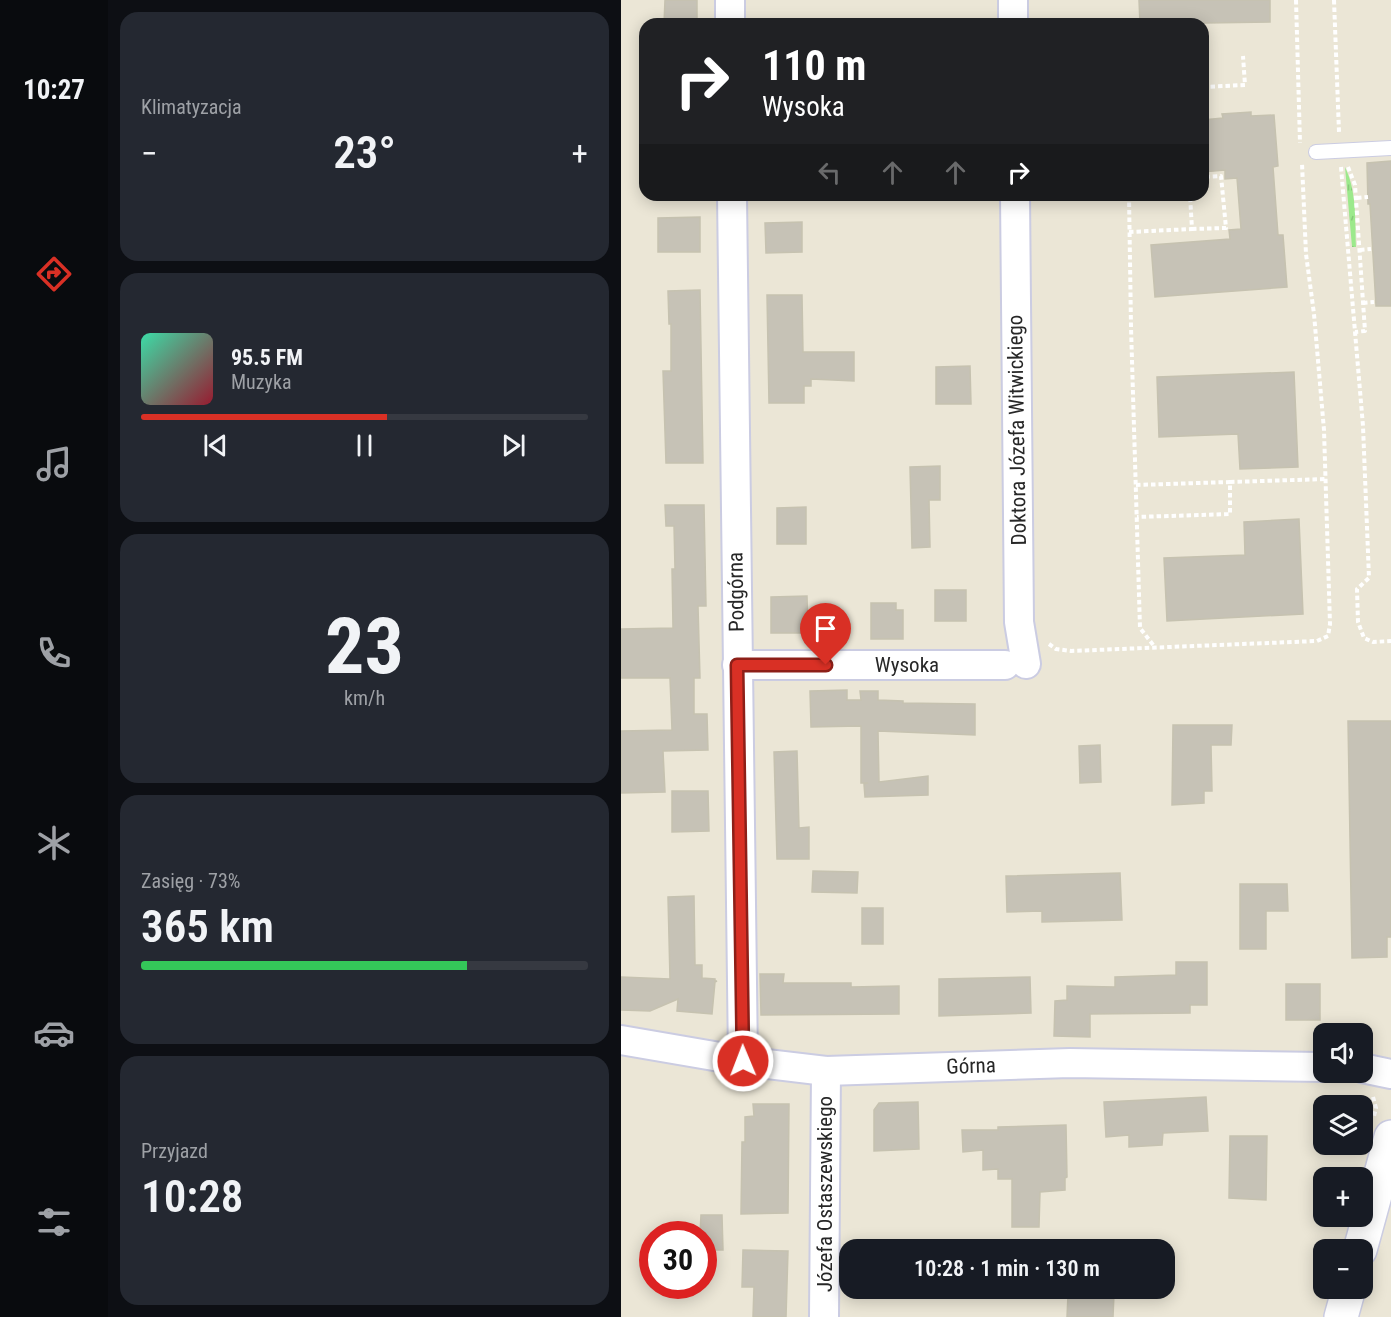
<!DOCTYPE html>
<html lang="pl">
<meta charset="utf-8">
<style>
body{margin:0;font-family:"Roboto Condensed",sans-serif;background:#242831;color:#f1f3f6;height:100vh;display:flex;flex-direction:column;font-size:22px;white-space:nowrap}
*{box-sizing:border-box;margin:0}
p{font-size:20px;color:#9ea1a6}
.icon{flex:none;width:33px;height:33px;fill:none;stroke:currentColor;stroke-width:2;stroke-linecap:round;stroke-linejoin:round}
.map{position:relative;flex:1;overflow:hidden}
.drawer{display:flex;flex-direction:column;gap:12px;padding:12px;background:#0d0f14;width:513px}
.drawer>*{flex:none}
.banner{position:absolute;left:18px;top:18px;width:570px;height:183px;border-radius:18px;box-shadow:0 3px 15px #0003;background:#202124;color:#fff;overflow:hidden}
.controls{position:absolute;left:692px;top:1023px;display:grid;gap:12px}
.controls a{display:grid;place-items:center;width:60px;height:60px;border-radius:12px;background:#171b24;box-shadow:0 3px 15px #0003;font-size:30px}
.speed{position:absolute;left:18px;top:1221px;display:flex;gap:12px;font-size:30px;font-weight:700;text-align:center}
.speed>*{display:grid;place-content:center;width:78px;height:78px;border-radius:50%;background:#171b24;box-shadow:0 3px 15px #0003;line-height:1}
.speed .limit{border:9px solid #d22;background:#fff;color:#111}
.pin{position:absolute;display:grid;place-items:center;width:51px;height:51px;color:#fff;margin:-62px -26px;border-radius:50% 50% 50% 0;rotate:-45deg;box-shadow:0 0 6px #0007}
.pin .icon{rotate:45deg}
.me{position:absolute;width:66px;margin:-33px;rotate:359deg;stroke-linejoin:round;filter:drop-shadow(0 0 4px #0008)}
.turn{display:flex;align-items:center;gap:21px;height:126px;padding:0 24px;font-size:27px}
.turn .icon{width:78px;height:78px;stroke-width:2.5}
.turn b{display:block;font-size:42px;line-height:51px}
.lanes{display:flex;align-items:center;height:57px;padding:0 24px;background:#0003;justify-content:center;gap:30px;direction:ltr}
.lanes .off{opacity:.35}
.big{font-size:45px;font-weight:600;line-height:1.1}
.drawer .card{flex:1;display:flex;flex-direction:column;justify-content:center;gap:9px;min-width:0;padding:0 21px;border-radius:18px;background:#242831}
.drawer .dial{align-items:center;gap:0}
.dial b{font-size:78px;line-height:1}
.song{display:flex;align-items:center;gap:18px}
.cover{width:72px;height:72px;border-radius:9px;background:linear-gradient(135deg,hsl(160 70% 55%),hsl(350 70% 35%))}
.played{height:6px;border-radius:3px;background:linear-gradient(90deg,#d93025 55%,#363941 55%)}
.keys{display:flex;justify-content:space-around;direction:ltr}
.heat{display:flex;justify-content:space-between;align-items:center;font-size:33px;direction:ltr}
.charge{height:9px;border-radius:4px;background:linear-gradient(90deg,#34c759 73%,#363941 0)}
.trip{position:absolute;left:218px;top:1239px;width:336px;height:60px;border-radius:18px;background:#171b24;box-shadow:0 3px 15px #0003;font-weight:600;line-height:60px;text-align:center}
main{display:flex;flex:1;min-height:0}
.dock{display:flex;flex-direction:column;width:108px;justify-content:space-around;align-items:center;background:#090b0e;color:#9ea1a6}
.dock .icon{width:42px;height:42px}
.dock .current{color:#d93025}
.dock b{font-size:27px;color:#f1f3f6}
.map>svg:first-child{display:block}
.grass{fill:url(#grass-tufts)}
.building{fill:#c6c2b6;stroke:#c6c2b0;stroke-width:1.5}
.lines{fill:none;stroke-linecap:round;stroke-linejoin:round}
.lane-casing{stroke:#cbcce2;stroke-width:16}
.street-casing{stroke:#cbcce2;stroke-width:32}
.secondary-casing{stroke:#cbcce2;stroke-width:36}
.path{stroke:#fff;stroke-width:4;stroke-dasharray:4.5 3;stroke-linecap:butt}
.lane{stroke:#fff;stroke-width:14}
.street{stroke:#fff;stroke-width:28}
.secondary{stroke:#fff;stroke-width:33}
.route-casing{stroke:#8d1f18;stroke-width:15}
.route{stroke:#d93025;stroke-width:10}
.labels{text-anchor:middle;stroke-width:4.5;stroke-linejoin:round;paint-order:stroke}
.street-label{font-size:21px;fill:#272727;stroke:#fff}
</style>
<main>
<nav class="dock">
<b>10:27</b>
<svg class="icon current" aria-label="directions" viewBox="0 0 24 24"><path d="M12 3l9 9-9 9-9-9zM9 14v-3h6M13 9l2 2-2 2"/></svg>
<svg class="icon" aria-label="music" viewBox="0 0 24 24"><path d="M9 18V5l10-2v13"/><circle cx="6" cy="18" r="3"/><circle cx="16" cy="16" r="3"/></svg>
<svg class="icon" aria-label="phone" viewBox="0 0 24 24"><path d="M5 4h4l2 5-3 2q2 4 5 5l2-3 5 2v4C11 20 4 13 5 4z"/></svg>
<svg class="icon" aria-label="climate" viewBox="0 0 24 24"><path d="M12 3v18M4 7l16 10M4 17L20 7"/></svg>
<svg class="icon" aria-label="car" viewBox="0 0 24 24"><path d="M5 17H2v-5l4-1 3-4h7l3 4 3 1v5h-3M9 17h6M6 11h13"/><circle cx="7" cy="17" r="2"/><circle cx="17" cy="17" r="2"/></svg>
<svg class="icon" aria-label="filters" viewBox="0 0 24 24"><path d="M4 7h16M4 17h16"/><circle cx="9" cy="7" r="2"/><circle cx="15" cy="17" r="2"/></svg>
</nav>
<section class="drawer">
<div class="card"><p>Klimatyzacja</p>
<div class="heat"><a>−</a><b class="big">23°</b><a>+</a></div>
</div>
<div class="card">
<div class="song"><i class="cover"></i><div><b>95.5 FM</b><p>Muzyka</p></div></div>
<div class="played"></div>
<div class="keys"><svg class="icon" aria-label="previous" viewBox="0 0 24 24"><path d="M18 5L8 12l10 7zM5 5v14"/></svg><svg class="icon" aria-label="pause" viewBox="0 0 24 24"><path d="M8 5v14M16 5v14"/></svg><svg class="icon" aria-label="next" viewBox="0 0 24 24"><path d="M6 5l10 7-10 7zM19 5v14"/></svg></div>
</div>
<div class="card dial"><b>23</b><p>km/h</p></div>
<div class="card"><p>Zasięg · 73%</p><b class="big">365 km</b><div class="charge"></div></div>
<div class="card"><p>Przyjazd</p><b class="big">10:28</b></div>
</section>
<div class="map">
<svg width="770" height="1317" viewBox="0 0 770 1317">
<defs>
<pattern id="grass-tufts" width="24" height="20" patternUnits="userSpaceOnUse" patternTransform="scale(1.5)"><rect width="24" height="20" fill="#9ce98c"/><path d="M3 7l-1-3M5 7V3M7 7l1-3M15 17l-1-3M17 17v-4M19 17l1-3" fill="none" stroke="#86c879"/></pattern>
</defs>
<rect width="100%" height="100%" fill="#ebe6d6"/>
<path class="grass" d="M724,167C736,192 734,220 735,247H731Z"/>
<g class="building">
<polygon points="44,0 76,0 76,24 43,24"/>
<polygon points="518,0 649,0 649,22 519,24"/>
<polygon points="630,112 630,116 653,115 657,166 652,167 657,235 662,235 666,287 534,297 530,245 609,239 608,230 620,229 616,178 604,179 604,170 582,172 582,120 602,118 601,114"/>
<polygon points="770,161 770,306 755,306 749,204 747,204 746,163"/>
<polygon points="79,217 79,252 37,252 37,218"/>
<polygon points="181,222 181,252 145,253 144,223"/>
<polygon points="79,290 82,463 45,463 42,371 50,371 50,324 48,324 47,291"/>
<polygon points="146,295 181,295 182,352 233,352 233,381 190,379 190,386 183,386 183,403 148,403"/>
<polygon points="349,366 350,404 315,404 315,367"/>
<polygon points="673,372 677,467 619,469 617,434 538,437 536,377"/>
<polygon points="319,466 319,500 308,500 309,547 291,548 289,467"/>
<polygon points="44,505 83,505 85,606 77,606 79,678 73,678 73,714 86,714 87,750 42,751 44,792 0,793 0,731 51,730 49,678 0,678 0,629 52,628 51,569 54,569 53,526 45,526"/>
<polygon points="185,507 185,544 156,544 156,508"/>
<polygon points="678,519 682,614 546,621 543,558 624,555 623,522"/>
<rect x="314" y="590" width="31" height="31"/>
<polygon points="186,596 187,633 150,633 150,597"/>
<polygon points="250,603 275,603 275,610 282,610 282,639 250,639"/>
<polygon points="226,690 226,700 240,700 239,691 257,691 257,700 282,701 282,703 354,704 354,735 257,731 258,782 307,776 307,795 244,797 243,784 247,783 240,783 240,726 190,727 189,691"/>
<polygon points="727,721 770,721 770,937 766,937 766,957 731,958"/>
<polygon points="552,725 611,725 610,745 590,745 591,791 583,791 583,803 551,805"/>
<polygon points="479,745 480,782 459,783 458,746"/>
<polygon points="176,751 178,828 188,827 188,859 156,859 153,752"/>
<polygon points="51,791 87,791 88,831 51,832"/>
<polygon points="192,871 237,872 236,893 191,892"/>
<polygon points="499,873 501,920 421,922 421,911 386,912 385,876"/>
<polygon points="619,884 666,884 667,911 645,911 645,949 619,949"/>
<polygon points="73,896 74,965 81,965 81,978 94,979 94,981 96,981 94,982 91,1014 56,1011 57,999 29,1011 0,1010 0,977 49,979 47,897"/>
<rect x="241" y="908" width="21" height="36"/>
<polygon points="555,962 586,962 586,1005 569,1005 569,1013 469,1014 469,1037 433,1036 434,1001 446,1000 446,986 494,987 494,977 555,975"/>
<polygon points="139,974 163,974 162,983 230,983 230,987 278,986 278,1014 140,1015"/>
<polygon points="409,977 410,1013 318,1016 318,979"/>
<rect x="665" y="984" width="34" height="36"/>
<polygon points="585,1097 587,1131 542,1133 541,1145 508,1147 508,1135 485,1137 483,1102"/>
<polygon points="297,1102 298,1149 253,1151 253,1110 258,1103"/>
<polygon points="132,1104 168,1104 167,1213 120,1214 121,1142 124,1142 124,1117 133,1116"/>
<polygon points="445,1125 446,1177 444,1178 444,1190 419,1192 418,1227 391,1227 391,1179 377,1179 377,1169 362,1170 362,1150 342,1152 341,1130 377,1130 377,1127"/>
<polygon points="609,1136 646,1136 645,1200 608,1198"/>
<polygon points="80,1215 101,1215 102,1250 82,1250 82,1234 79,1234"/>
<polygon points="122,1250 167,1251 165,1317 132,1317 133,1287 121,1287"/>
<polygon points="493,1294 492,1317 446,1317 447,1295"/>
</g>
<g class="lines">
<defs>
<polyline id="lane" points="695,152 770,148"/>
<g id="street">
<polyline points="109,0 109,24"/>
<polyline points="392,0 392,24"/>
<polyline points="111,195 122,1061"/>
<polyline points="394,195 398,622 405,664"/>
<polyline points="116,665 384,665"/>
<polyline points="0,1040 122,1061 205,1071 449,1063 702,1067"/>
<polyline points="741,1068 770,1074"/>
<polyline points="203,1317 205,1071"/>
</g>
<g id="secondary">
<polyline points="739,1250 770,1137"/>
<polyline points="720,1317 728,1288"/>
</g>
</defs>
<use href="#lane" class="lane-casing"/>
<use href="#street" class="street-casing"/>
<use href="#secondary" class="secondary-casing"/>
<g class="path">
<polyline points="675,0 679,143"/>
<polyline points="713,0 718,132"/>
<polyline points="582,87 624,85 622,56"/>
<polyline points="720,167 742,426 748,578 736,589 737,622 743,638 752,642 770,641"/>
<polyline points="727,167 734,185 744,331 734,332"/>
<polyline points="508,195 510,327 519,628 533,646"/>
<polyline points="736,198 747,197"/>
<polyline points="571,229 605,228 600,176 582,177"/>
<polyline points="508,232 571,229 569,195"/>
<polyline points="739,250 750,249"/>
<polyline points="742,303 753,302"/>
<polyline points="609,482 705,479"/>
<polyline points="515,485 609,482 609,514 516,517"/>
<polyline points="428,644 435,649 450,651 696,641 707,636 709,624 703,430 693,314 685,254 681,163"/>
<polyline points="752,1097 755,1108 753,1116"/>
</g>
<use href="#lane" class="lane"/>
<use href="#street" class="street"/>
<use href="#secondary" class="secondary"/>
</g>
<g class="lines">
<defs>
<polyline id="route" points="122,1061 116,665 205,665"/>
</defs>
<use href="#route" class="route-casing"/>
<use href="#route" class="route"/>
</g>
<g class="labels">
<g class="street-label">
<text transform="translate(396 430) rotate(-91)" y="7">Doktora Józefa Witwickiego</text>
<text transform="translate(115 592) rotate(-91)" y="7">Podgórna</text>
<text x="286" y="672">Wysoka</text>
<text transform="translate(350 1066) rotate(-2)" y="7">Górna</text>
<text transform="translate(204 1194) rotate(-90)" y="7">Józefa Ostaszewskiego</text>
</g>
</g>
</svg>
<div class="controls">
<a><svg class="icon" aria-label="sound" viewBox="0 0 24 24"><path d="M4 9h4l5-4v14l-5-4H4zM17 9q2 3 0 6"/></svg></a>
<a><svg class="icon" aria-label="layers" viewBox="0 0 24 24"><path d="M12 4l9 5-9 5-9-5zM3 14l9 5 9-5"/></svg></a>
<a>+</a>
<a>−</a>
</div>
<div class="speed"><div class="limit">30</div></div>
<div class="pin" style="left:205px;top:665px;background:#d93025"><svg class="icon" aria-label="arrive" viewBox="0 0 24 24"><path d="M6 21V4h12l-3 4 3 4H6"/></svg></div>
<svg class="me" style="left:122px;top:1061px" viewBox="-20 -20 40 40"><circle r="17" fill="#d93025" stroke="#fff" stroke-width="3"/><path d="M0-11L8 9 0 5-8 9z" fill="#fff"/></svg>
<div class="trip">10:28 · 1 min · 130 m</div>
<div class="banner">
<div class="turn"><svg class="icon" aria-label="right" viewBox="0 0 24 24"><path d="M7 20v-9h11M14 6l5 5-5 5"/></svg><div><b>110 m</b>Wysoka</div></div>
<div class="lanes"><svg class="icon off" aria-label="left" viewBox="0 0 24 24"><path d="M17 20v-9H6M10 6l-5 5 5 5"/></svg><svg class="icon off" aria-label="ahead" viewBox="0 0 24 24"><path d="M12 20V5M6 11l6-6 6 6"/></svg><svg class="icon off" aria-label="ahead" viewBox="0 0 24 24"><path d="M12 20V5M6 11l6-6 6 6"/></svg><svg class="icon" aria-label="right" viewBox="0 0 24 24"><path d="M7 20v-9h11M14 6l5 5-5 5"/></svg></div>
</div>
</div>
</main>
